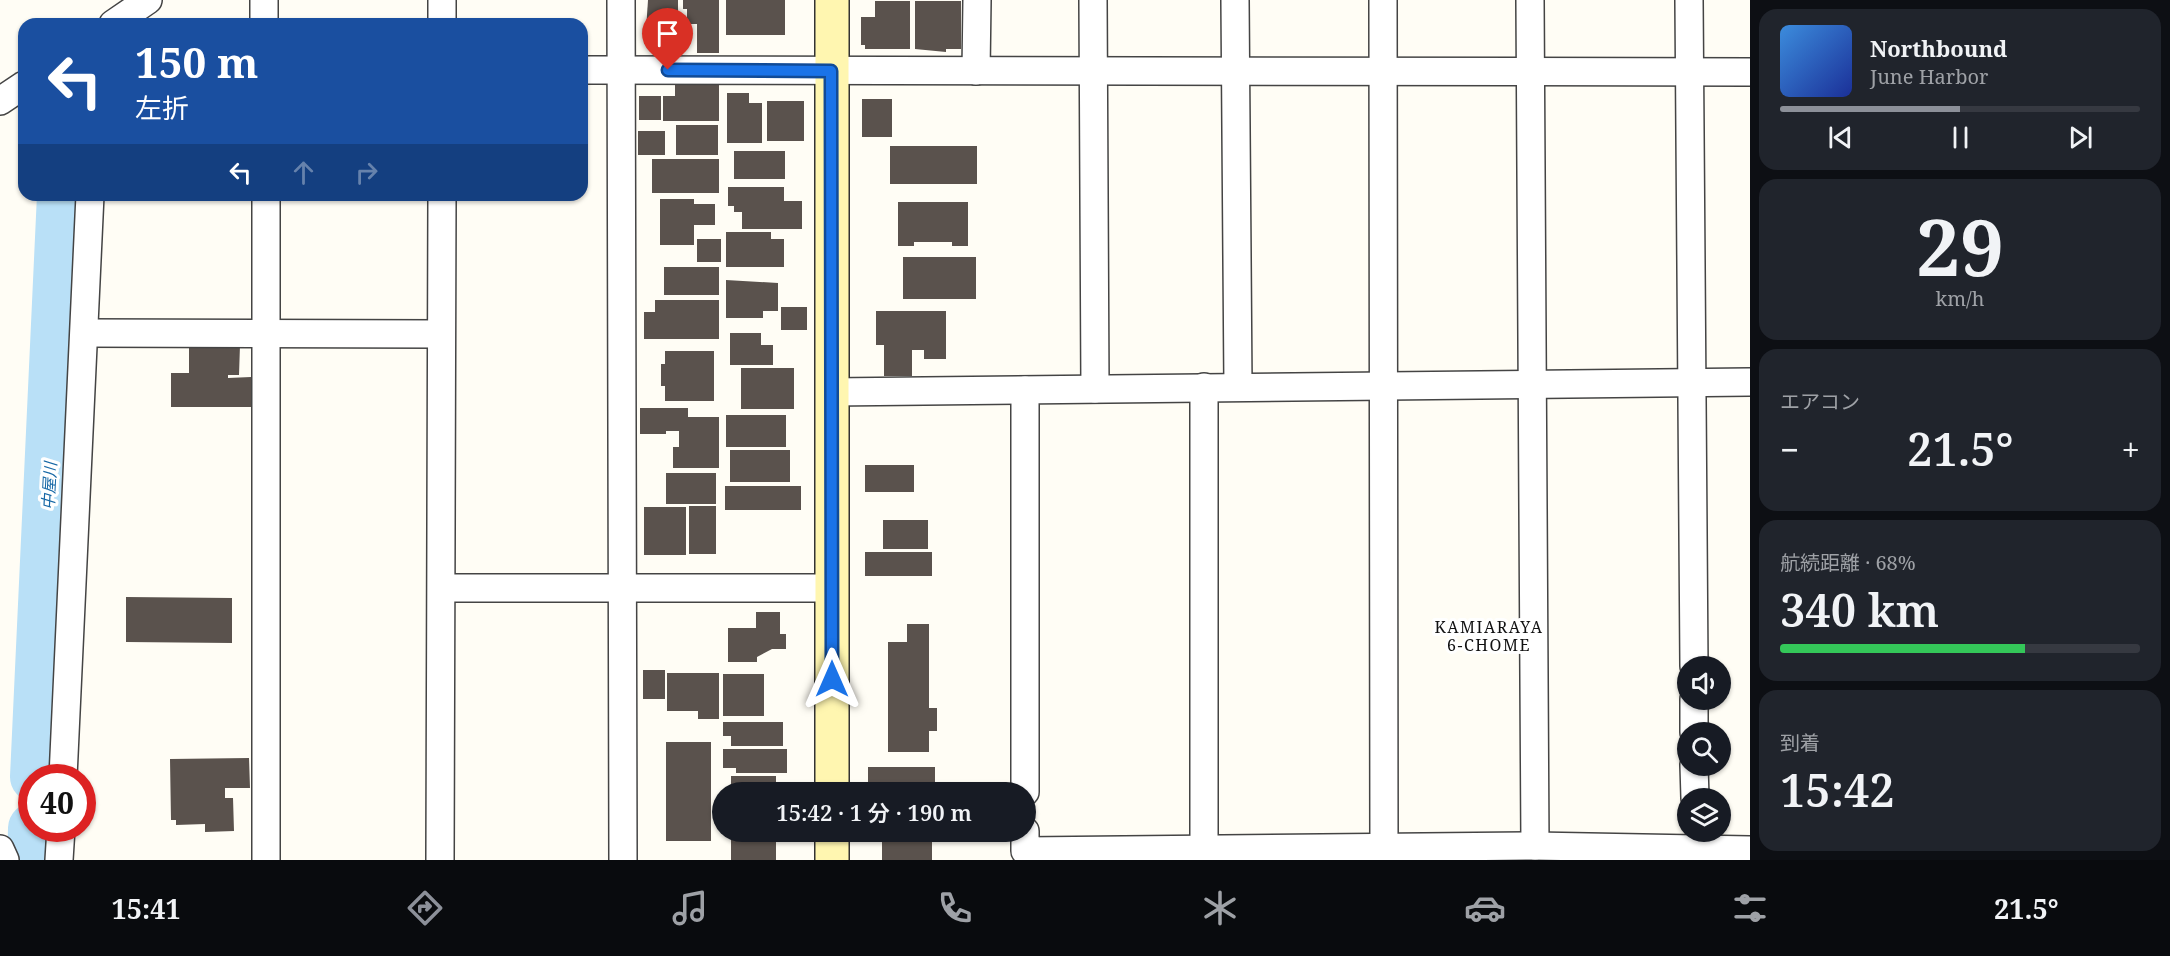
<!DOCTYPE html>
<html lang="ja">
<meta charset="utf-8">
<style>
body{margin:0;font-family:"Noto Serif","Noto Sans JP",serif;background:#20242c;color:#f1f3f6;height:100vh;display:flex;flex-direction:column;font-size:22px;white-space:nowrap}
*{box-sizing:border-box;margin:0}
p{font-size:20px;color:#9ea1a6}
.icon{flex:none;width:33px;height:33px;fill:none;stroke:currentColor;stroke-width:2;stroke-linecap:round;stroke-linejoin:round}
.map{position:relative;flex:1;overflow:hidden}
.drawer{display:flex;flex-direction:column;gap:9px;padding:9px;background:#0d0f14;width:420px}
.drawer>*{flex:none}
.hud{position:absolute;left:18px;top:18px;width:570px;height:183px;border-radius:18px;box-shadow:0 2px 4px #0004;background:#1a4fa0;color:#fff;overflow:hidden}
.controls{position:absolute;left:1677px;top:656px;display:grid;gap:12px}
.controls a{display:grid;place-items:center;width:54px;height:54px;border-radius:50%;background:#171b24;box-shadow:0 2px 4px #0004;font-size:30px}
.speed{position:absolute;left:18px;top:764px;display:flex;gap:12px;font-size:30px;font-weight:700;text-align:center}
.speed>*{display:grid;place-content:center;width:78px;height:78px;border-radius:50%;background:#171b24;box-shadow:0 2px 4px #0004;line-height:1}
.speed .limit{border:9px solid #d22;background:#fff;color:#111}
.pin{position:absolute;display:grid;place-items:center;width:51px;height:51px;color:#fff;margin:-62px -26px;border-radius:50% 50% 50% 0;rotate:-45deg;box-shadow:0 0 6px #0007}
.pin .icon{rotate:45deg}
.me{position:absolute;width:66px;margin:-33px;rotate:0deg;stroke-linejoin:round;filter:drop-shadow(0 0 4px #0008)}
.turn{display:flex;align-items:center;gap:21px;height:126px;padding:0 18px;font-size:27px}
.turn .icon{width:78px;height:78px;stroke-width:2.5}
.turn b{display:block;font-size:42px;line-height:51px}
.lanes{display:flex;align-items:center;height:57px;padding:0 18px;background:#0003;justify-content:center;gap:30px;direction:ltr}
.lanes .off{opacity:.35}
.big{font-size:45px;font-weight:600;line-height:1.1}
.drawer .tile{flex:1;display:flex;flex-direction:column;justify-content:center;gap:9px;min-width:0;padding:0 21px;border-radius:18px;background:#20242c}
.drawer .dial{align-items:center;gap:0}
.dial b{font-size:78px;line-height:1}
.song{display:flex;align-items:center;gap:18px}
.cover{width:72px;height:72px;border-radius:9px;background:linear-gradient(135deg,hsl(210 70% 55%),hsl(230 70% 35%))}
.played{height:6px;border-radius:3px;background:linear-gradient(90deg,#8c9099 50%,#363941 50%)}
.keys{display:flex;justify-content:space-around;direction:ltr}
.heat{display:flex;justify-content:space-between;align-items:center;font-size:33px;direction:ltr}
.charge{height:9px;border-radius:4px;background:linear-gradient(90deg,#34c759 68%,#363941 0)}
.trip{position:absolute;left:712px;top:782px;width:324px;height:60px;border-radius:30px;background:#171b24;box-shadow:0 2px 4px #0004;font-weight:600;line-height:60px;text-align:center}
.dock{display:flex;height:96px;justify-content:space-around;align-items:center;background:#090b0e;color:#9ea1a6}
.dock .icon{width:42px;height:42px}
.dock .current{color:#8c9099}
.dock b{font-size:27px;color:#f1f3f6}
main{display:flex;flex:1;min-height:0}
.map>svg:first-child{display:block}
.lines{fill:none;stroke-linecap:round;stroke-linejoin:round}
.river{stroke:#b9e0f7;stroke-width:50}
.building{fill:#5a524d}
.street-casing{stroke:#444;stroke-width:30}
.secondary-casing{stroke:#333;stroke-width:36}
.street{stroke:#fff;stroke-width:27}
.secondary{stroke:#fff6b0;stroke-width:33}
.route-casing{stroke:#114b97;stroke-width:15}
.route{stroke:#1a73e8;stroke-width:10}
.labels{text-anchor:middle;stroke-width:6;stroke-linejoin:round;paint-order:stroke}
.water-label{font-size:16px;font-style:italic;fill:#1768a6;stroke:#fff}
.neighbourhood-label{font-size:16px;letter-spacing:1.5px;fill:#111;stroke:#fff}
</style>
<main>
<div class="map">
<svg width="1750" height="860" viewBox="0 0 1750 860">
<rect width="100%" height="100%" fill="#fffdf5"/>
<g class="lines">
<g class="river">
<polyline points="35,777 62,195"/>
<polyline points="32,860 33,828"/>
</g>
</g>
<g class="building">
<polygon points="648,0 678,0 678,45 645,45"/>
<polygon points="683,0 719,0 719,53 697,53 697,24 687,24 687,9 683,9"/>
<rect x="726" y="0" width="59" height="35"/>
<polygon points="875,1 910,1 910,49 865,49 865,45 861,45 861,17 875,17"/>
<polygon points="915,1 961,1 961,49 946,49 946,52 915,49"/>
<polygon points="675,83 719,83 719,121 663,121 663,96 675,96"/>
<polygon points="727,93 749,93 749,103 762,103 762,143 727,143"/>
<rect x="639" y="96" width="22" height="24"/>
<rect x="862" y="99" width="30" height="38"/>
<rect x="767" y="101" width="37" height="40"/>
<rect x="676" y="125" width="42" height="30"/>
<rect x="638" y="131" width="27" height="24"/>
<rect x="890" y="146" width="87" height="38"/>
<rect x="734" y="151" width="51" height="28"/>
<rect x="652" y="159" width="67" height="34"/>
<polygon points="728,187 784,187 784,201 802,201 802,229 742,229 742,212 734,212 734,206 728,206"/>
<polygon points="660,199 694,199 694,204 715,204 715,225 694,225 694,245 660,245"/>
<polygon points="898,202 968,202 968,246 952,246 952,242 914,242 914,246 898,246"/>
<polygon points="726,232 771,232 771,239 784,239 784,267 726,267"/>
<rect x="697" y="239" width="24" height="23"/>
<rect x="903" y="257" width="73" height="42"/>
<rect x="664" y="267" width="55" height="28"/>
<polygon points="726,280 778,283 778,311 763,311 763,318 726,318"/>
<polygon points="655,300 719,300 719,339 644,339 644,312 655,312"/>
<rect x="781" y="307" width="26" height="23"/>
<polygon points="876,311 946,311 946,359 924,359 924,350 912,350 912,376 884,376 884,345 876,345"/>
<polygon points="730,333 761,333 761,345 773,345 773,365 730,365"/>
<polygon points="189,345 240,345 239,375 228,375 228,378 251,377 251,407 171,407 171,373 189,373"/>
<polygon points="665,351 714,351 714,401 665,401 665,386 661,386 661,364 665,364"/>
<rect x="741" y="368" width="53" height="41"/>
<polygon points="640,408 688,408 688,417 719,417 719,468 673,468 673,447 679,447 679,431 666,431 666,434 640,434"/>
<rect x="726" y="415" width="60" height="32"/>
<rect x="730" y="450" width="60" height="32"/>
<rect x="865" y="465" width="49" height="27"/>
<rect x="666" y="473" width="50" height="31"/>
<rect x="725" y="486" width="76" height="24"/>
<rect x="689" y="506" width="27" height="48"/>
<rect x="644" y="507" width="42" height="48"/>
<rect x="883" y="520" width="45" height="29"/>
<rect x="865" y="552" width="67" height="24"/>
<polygon points="126,597 232,598 232,643 126,642"/>
<polygon points="756,612 780,612 780,634 786,634 786,649 772,649 757,657 757,662 728,662 728,628 756,628"/>
<polygon points="907,624 929,624 929,708 937,708 937,731 929,731 929,752 888,752 888,642 907,642"/>
<rect x="643" y="670" width="22" height="29"/>
<polygon points="667,673 719,673 719,719 698,719 698,711 667,711"/>
<rect x="723" y="674" width="41" height="42"/>
<polygon points="723,722 783,722 783,746 731,746 731,736 723,736"/>
<rect x="666" y="742" width="45" height="99"/>
<polygon points="723,749 787,749 787,773 736,773 736,768 723,768"/>
<polygon points="249,758 250,788 225,788 225,798 233,798 234,831 205,832 205,824 176,825 176,820 171,820 170,759"/>
<polygon points="868,767 935,767 935,792 877,792 877,785 868,785"/>
<rect x="731" y="776" width="45" height="16"/>
<rect x="731" y="831" width="45" height="29"/>
<rect x="882" y="842" width="50" height="18"/>
</g>
<g class="lines">
<defs>
<g id="street">
<polyline points="264,0 264,24"/>
<polyline points="621,0 623,860"/>
<polyline points="1093,0 1095,389"/>
<polyline points="1235,0 1238,387"/>
<polyline points="1383,0 1384,860"/>
<polyline points="1530,0 1535,846"/>
<polyline points="1689,0 1694,666"/>
<polyline points="113,24 148,0"/>
<polyline points="442,24 442,0"/>
<polyline points="582,70 1750,72"/>
<polyline points="976,71 977,0"/>
<polyline points="0,101 24,85"/>
<polyline points="266,195 266,860"/>
<polyline points="85,333 441,334"/>
<polyline points="831,392 1750,382"/>
<polyline points="442,588 832,588"/>
<polyline points="1694,699 1694,732"/>
<polyline points="1694,765 1695,798"/>
<polyline points="63,777 90,195"/>
<polyline points="1025,792 1025,390"/>
<polyline points="1025,831 1025,851 1535,846 1750,850"/>
<polyline points="0,849 5,860"/>
<polyline points="1204,851 1204,387"/>
<polyline points="59,860 61,828"/>
<polyline points="440,860 442,195"/>
</g>
<g id="secondary">
<polyline points="832,0 832,792"/>
<polyline points="832,831 832,860"/>
</g>
</defs>
<use href="#street" class="street-casing"/>
<use href="#secondary" class="secondary-casing"/>
<use href="#street" class="street"/>
<use href="#secondary" class="secondary"/>
</g>
<g class="lines">
<defs>
<polyline id="route" points="668,70 831,71 832,679"/>
</defs>
<use href="#route" class="route-casing"/>
<use href="#route" class="route"/>
</g>
<g class="labels">
<g class="water-label">
<text transform="translate(49 486) rotate(-87)" y="6">中屋川</text>
</g>
<g class="neighbourhood-label">
<text x="1489" y="633">KAMIARAYA<tspan x="1489" dy="18">6-CHOME</tspan></text>
</g>
</g>
</svg>
<div class="controls">
<a><svg class="icon" aria-label="sound" viewBox="0 0 24 24"><path d="M4 9h4l5-4v14l-5-4H4zM17 9q2 3 0 6"/></svg></a>
<a><svg class="icon" aria-label="search" viewBox="0 0 24 24"><circle cx="10" cy="10" r="6"/><path d="M15 15l6 6"/></svg></a>
<a><svg class="icon" aria-label="layers" viewBox="0 0 24 24"><path d="M12 4l9 5-9 5-9-5zM3 14l9 5 9-5"/></svg></a>
</div>
<div class="speed"><div class="limit">40</div></div>
<div class="pin" style="left:668px;top:70px;background:#d93025"><svg class="icon" aria-label="arrive" viewBox="0 0 24 24"><path d="M6 21V4h12l-3 4 3 4H6"/></svg></div>
<svg class="me" style="left:832px;top:679px" viewBox="-20 -20 40 40"><path d="M0-17L14 15 0 8-14 15z" fill="#1a73e8" stroke="#fff" stroke-width="4"/></svg>
<div class="trip">15:42 · 1 分 · 190 m</div>
<div class="hud">
<div class="turn"><svg class="icon" aria-label="left" viewBox="0 0 24 24"><path d="M17 20v-9H6M10 6l-5 5 5 5"/></svg><div><b>150 m</b>左折</div></div>
<div class="lanes"><svg class="icon" aria-label="left" viewBox="0 0 24 24"><path d="M17 20v-9H6M10 6l-5 5 5 5"/></svg><svg class="icon off" aria-label="ahead" viewBox="0 0 24 24"><path d="M12 20V5M6 11l6-6 6 6"/></svg><svg class="icon off" aria-label="right" viewBox="0 0 24 24"><path d="M7 20v-9h11M14 6l5 5-5 5"/></svg></div>
</div>
</div>
<section class="drawer">
<div class="tile">
<div class="song"><i class="cover"></i><div><b>Northbound</b><p>June Harbor</p></div></div>
<div class="played"></div>
<div class="keys"><svg class="icon" aria-label="previous" viewBox="0 0 24 24"><path d="M18 5L8 12l10 7zM5 5v14"/></svg><svg class="icon" aria-label="pause" viewBox="0 0 24 24"><path d="M8 5v14M16 5v14"/></svg><svg class="icon" aria-label="next" viewBox="0 0 24 24"><path d="M6 5l10 7-10 7zM19 5v14"/></svg></div>
</div>
<div class="tile dial"><b>29</b><p>km/h</p></div>
<div class="tile"><p>エアコン</p>
<div class="heat"><a>−</a><b class="big">21.5°</b><a>+</a></div>
</div>
<div class="tile"><p>航続距離 · 68%</p><b class="big">340 km</b><div class="charge"></div></div>
<div class="tile"><p>到着</p><b class="big">15:42</b></div>
</section>
</main>
<nav class="dock">
<b>15:41</b>
<svg class="icon current" aria-label="directions" viewBox="0 0 24 24"><path d="M12 3l9 9-9 9-9-9zM9 14v-3h6M13 9l2 2-2 2"/></svg>
<svg class="icon" aria-label="music" viewBox="0 0 24 24"><path d="M9 18V5l10-2v13"/><circle cx="6" cy="18" r="3"/><circle cx="16" cy="16" r="3"/></svg>
<svg class="icon" aria-label="phone" viewBox="0 0 24 24"><path d="M5 4h4l2 5-3 2q2 4 5 5l2-3 5 2v4C11 20 4 13 5 4z"/></svg>
<svg class="icon" aria-label="climate" viewBox="0 0 24 24"><path d="M12 3v18M4 7l16 10M4 17L20 7"/></svg>
<svg class="icon" aria-label="car" viewBox="0 0 24 24"><path d="M5 17H2v-5l4-1 3-4h7l3 4 3 1v5h-3M9 17h6M6 11h13"/><circle cx="7" cy="17" r="2"/><circle cx="17" cy="17" r="2"/></svg>
<svg class="icon" aria-label="filters" viewBox="0 0 24 24"><path d="M4 7h16M4 17h16"/><circle cx="9" cy="7" r="2"/><circle cx="15" cy="17" r="2"/></svg>
<b>21.5°</b>
</nav>
